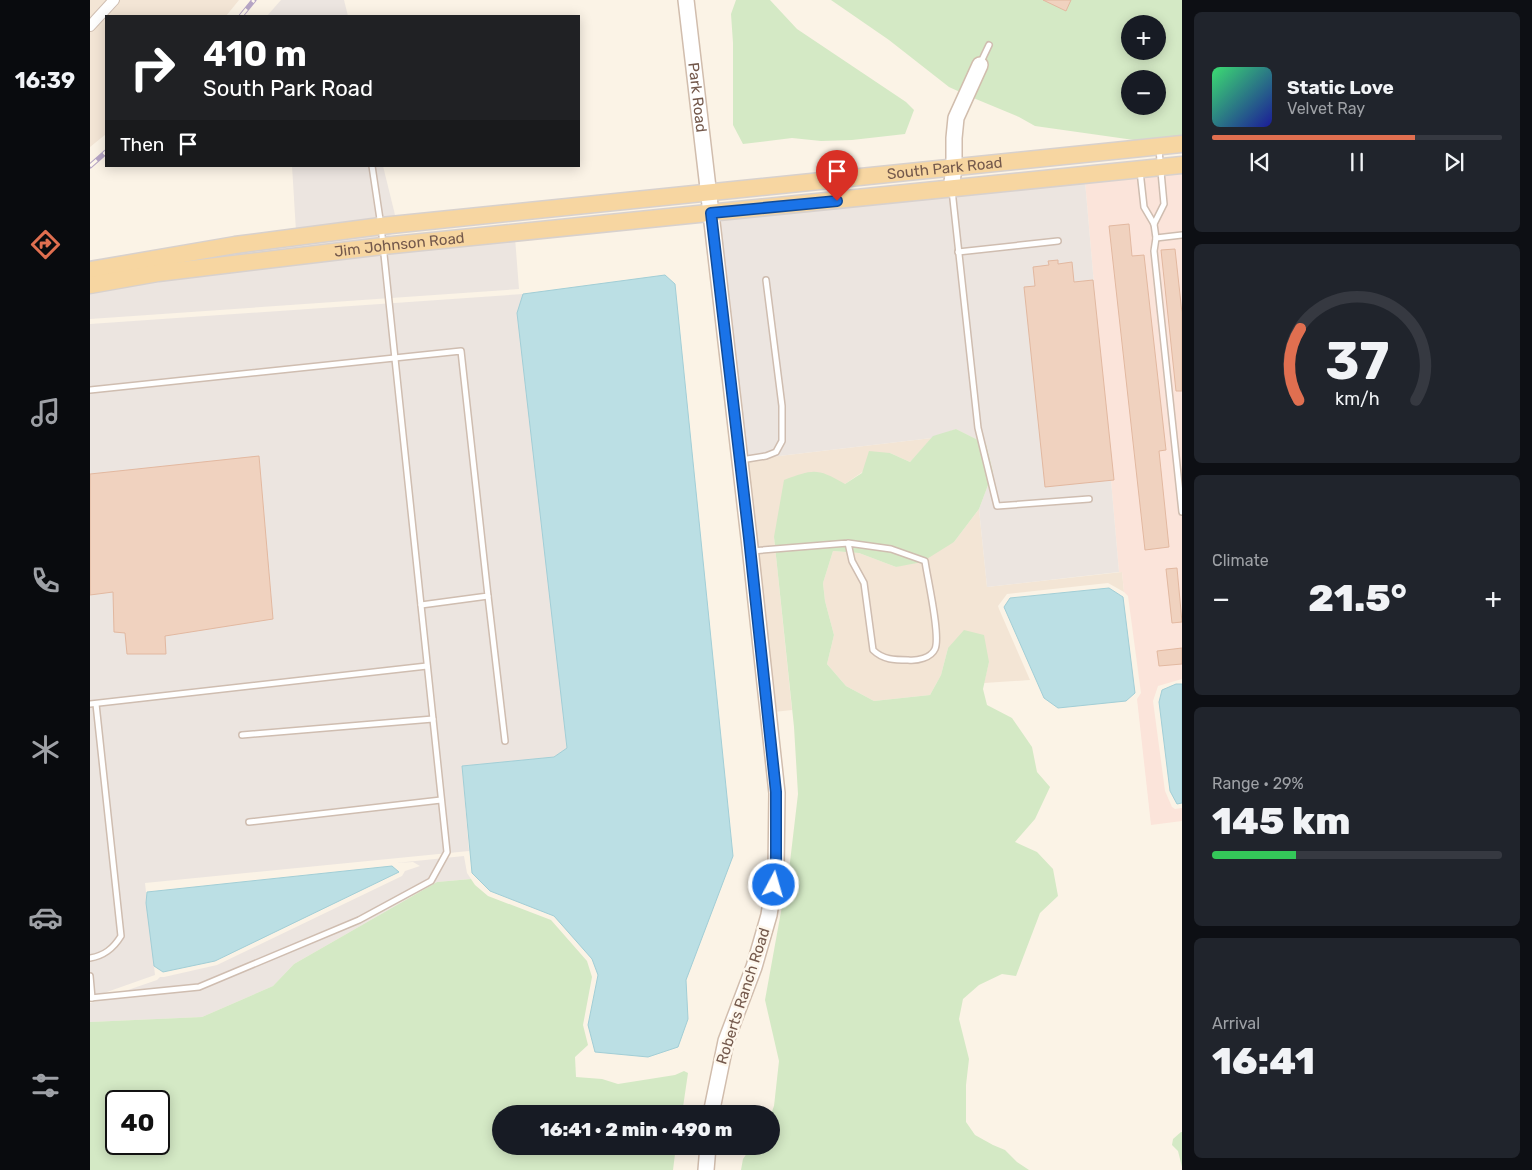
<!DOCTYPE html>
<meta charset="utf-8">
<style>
body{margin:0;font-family:Rubik,sans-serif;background:#20242c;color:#f1f3f6;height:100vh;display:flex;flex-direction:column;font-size:19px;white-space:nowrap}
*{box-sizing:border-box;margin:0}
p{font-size:16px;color:#9ea1a6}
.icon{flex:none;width:28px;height:28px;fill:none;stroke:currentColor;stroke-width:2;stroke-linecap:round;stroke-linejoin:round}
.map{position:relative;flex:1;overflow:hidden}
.side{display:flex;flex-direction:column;gap:12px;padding:12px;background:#0d0f14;width:350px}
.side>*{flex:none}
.hud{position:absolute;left:15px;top:15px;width:475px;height:152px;border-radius:0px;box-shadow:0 2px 12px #0003;background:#202124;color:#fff;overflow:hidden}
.buttons{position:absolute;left:1031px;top:15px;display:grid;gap:10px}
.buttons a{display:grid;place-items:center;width:45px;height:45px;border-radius:50%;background:#171b24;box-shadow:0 2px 12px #0003;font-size:25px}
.speed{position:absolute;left:15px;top:1090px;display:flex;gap:10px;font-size:25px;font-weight:700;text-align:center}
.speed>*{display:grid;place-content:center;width:65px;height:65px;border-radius:50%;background:#171b24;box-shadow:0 2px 12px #0003;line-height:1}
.speed .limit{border:2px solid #111;border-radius:8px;background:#fff;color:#111}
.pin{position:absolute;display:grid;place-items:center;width:42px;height:42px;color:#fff;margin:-51px -21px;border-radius:50% 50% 50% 0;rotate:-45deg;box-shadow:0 0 5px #0007}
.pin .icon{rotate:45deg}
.me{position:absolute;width:55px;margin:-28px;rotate:6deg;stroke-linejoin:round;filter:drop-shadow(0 0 4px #0008)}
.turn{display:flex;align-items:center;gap:18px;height:105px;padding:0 15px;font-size:22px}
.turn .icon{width:65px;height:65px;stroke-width:2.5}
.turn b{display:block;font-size:35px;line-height:42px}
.then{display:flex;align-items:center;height:48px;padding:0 15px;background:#0003;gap:10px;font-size:19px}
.big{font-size:38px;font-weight:800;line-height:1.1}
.side .tile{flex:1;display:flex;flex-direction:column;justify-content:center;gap:8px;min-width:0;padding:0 18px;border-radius:8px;background:#20242c}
.side .dial{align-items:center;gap:0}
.dial svg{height:130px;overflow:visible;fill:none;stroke:#363941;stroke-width:7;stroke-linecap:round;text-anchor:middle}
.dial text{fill:#f1f3f6;stroke:none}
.song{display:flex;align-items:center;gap:15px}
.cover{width:60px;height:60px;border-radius:8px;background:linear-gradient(135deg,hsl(140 70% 55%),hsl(240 70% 35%))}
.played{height:5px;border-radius:2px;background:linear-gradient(90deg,#e06f50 70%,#363941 70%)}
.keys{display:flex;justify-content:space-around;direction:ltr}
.heat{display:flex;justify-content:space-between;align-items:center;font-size:28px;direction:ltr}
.charge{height:8px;border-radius:4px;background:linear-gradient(90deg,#34c759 29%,#363941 0)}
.trip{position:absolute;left:402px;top:1105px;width:288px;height:50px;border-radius:25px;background:#171b24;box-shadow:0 2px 12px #0003;font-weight:800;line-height:50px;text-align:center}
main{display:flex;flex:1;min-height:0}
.menu{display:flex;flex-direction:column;width:90px;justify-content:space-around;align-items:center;background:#090b0e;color:#9ea1a6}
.menu .icon{width:35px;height:35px}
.menu .current{color:#e06f50}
.menu b{font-size:22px;color:#f1f3f6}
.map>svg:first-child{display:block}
.residential{fill:#f3e5d5}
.commercial{fill:#fbe4da}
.industrial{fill:#ece5e0}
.green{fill:#d4e9c5;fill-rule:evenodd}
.water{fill:#bbdfe4;stroke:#a2ced6}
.building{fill:#f0d2bf;stroke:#e2b8a0}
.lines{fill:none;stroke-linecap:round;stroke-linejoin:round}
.lane-casing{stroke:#cfbdb0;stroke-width:8}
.street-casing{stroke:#cfbdb0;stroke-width:12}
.secondary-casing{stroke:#d1bdad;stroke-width:18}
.primary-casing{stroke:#d8d1cd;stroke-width:19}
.lane{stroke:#fff;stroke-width:5}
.street{stroke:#fff;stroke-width:10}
.secondary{stroke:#fff;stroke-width:15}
.primary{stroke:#f7d6a1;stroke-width:16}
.rail-casing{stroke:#b6a5c5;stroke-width:5}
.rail{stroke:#fef7ec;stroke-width:3;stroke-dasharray:9;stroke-linecap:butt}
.route-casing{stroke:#114b97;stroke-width:12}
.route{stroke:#1a73e8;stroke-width:9}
.labels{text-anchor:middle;stroke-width:5;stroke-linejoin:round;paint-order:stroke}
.street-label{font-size:15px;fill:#74594c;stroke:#fef7ec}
</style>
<main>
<nav class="menu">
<b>16:39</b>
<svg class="icon current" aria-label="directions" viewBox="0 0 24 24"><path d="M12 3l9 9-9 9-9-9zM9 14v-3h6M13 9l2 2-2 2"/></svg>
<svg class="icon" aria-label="music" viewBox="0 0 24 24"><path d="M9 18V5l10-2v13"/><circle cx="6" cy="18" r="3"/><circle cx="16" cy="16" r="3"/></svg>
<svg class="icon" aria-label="phone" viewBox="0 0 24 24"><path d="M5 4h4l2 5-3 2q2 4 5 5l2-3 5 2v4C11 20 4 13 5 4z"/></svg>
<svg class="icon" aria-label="climate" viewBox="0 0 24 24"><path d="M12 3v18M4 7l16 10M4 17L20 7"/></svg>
<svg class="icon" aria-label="car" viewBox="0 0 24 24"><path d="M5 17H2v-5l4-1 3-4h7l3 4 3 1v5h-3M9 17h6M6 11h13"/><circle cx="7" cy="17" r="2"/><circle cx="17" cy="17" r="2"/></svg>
<svg class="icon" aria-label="filters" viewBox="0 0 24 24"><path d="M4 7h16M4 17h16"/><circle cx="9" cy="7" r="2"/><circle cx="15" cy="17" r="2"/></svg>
</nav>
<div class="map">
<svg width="1092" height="1170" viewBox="0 0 1092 1170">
<rect width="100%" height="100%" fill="#fbf3e6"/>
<g class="residential">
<polygon points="0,0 149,0 136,16 16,16 16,134 0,147"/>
<polygon points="842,438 820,462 800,453 755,484 684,537 702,710 684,712 656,460"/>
<polygon points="889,509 897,587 1032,572 1034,592 1018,583 917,594 908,606 909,609 940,680 894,683 899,662 858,648 851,675 840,695 784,701 756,686 737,664 744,635 735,601 733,583 743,551 769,553 806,567 864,542"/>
</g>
<polygon class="commercial" points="1092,170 1092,679 1068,686 1063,701 1075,791 1082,807 1085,809 1092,808 1092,821 1061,825 1047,699 1051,693 1038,596 1034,592 1032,572 1029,572 995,181"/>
<g class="industrial">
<polygon points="191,0 254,0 258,16 177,16"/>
<polygon points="202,166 293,166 306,219 206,231"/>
<polygon points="995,181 1029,572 897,587 889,509 903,472 896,444 866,429 842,438 656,460 628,218"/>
<polygon points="308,230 291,241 0,276 145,250"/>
<polygon points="425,238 429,289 0,319 0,291 69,279"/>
<polygon points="433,294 477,748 464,757 372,766 379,851 55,883 65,975 0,998 0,324"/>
<polygon points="374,856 377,873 381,879 347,882 204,964 183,986 112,1017 0,1022 0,1003 67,980 70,977 74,977 127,965 312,876 315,871 330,866 323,862 306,863"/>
</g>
<g class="green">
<polygon points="646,0 680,0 707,29 816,102 824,110 815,134 762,140 731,141 702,138 653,144 643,125 643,43 641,14"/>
<path d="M741,0H1092V138L1058,142L945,126L929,117L881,97L898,61L886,57L870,92L859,87L799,40ZM1040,24H1068V51H1040ZM1040,79H1068V106H1040Z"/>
<path d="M866,429L896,444L903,472L889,509L864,542L832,562L806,567L769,553L743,551L733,583L735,601L744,635L737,664L756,686L784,701L840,695L851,675L858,648L874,630L894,635L899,662L893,689L897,705L922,718L942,747L947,772L960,787L945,819L925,842L947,852L963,869L968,896L950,913L926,976L912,974L889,985L873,999L869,1019L879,1059L876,1085V1122L885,1135L903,1145L915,1150L927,1162L939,1170H651L653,1159L662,1146H681V1114L684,1106L689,1061L675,1000L700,862L708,794L704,727L684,537L694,480C724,469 727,468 755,484L772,473L779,451L800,453L820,462L843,436Z"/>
<path d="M381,879L385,885L398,896L461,920L497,961L502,977L493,1025L498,1045L485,1057L486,1077L512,1079L528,1084L585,1075L594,1071L598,1073L592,1114H411V1146H586L583,1170H0V1022L112,1017L183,986L204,964L347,882ZM26,1101H69V1144H26Z"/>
<polygon points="1091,1132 1092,1132 1092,1167 1088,1151 1082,1145 1083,1139"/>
</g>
<g class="water">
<polygon points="575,275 585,284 643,856 596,980 598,1019 588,1047 558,1057 505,1052 498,1025 508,975 502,959 464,916 400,891 382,873 372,766 464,757 477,748 427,313 433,294"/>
<polygon points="1019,588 1033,597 1045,693 1036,701 968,708 954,698 914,607 920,598"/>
<polygon points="1086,684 1092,684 1092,803 1087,804 1080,791 1069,702 1072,690"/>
<polygon points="302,866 309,872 125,961 73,972 64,966 56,903 57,892"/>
</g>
<g class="building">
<polygon points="953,0 981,0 976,11"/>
<polygon points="1039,224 1042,256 1054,255 1076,450 1069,451 1079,547 1055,550 1019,226"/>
<polygon points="1085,249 1092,313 1092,391 1086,391 1071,250"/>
<polygon points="968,260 968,264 982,262 984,282 1003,280 1024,480 955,487 934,287 945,286 943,267 959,265 958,261"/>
<polygon points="169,456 183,619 75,636 76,654 37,654 35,633 24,632 23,592 0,595 0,474"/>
<polygon points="1087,568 1092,622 1082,623 1076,569"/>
<polygon points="1092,648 1092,664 1069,666 1067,651"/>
</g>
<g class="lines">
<defs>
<g id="lane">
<polyline points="890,64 899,45"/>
<polyline points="1050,171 1054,207 1064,224 1066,238 1064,251 1092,512"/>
<polyline points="862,190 888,428 907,506 999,499"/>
<polyline points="1064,224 1074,204 1069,150"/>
<polyline points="1066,238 1092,235"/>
<polyline points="868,252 968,241"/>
<polyline points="0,390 371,351 398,596 331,605"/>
<polyline points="651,460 676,456 686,452 692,441 692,406 676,280"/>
<path d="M661,551L758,543L762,561L774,583L783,650C793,660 805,660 818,660C827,661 841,658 845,649C851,636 837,577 835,561L801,549L758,543"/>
<polyline points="398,596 415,741"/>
<polyline points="0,704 337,666"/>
<polyline points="152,735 343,719"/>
<polyline points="159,822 351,800"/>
<path d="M0,958C14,956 23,949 31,936L6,704"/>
<polyline points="0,976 2,998"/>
<polyline points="0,998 109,987 269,920 341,881 357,852 291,226 282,166"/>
</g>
<polyline id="street" points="0,26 24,0"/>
<g id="secondary">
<path id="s1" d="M596,0L659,538L687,793L686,870L679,915L664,967L636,1041L621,1114"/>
<polyline points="861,189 864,168 864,138 866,118 890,65"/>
<polyline points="616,1170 618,1146"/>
</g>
<g id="primary">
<path id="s2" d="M0,270L145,245L291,226L1092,144"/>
<path id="s3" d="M0,285L68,273L293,246L1092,165"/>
</g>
</defs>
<use href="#lane" class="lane-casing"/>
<use href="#street" class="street-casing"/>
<use href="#secondary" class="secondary-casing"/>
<use href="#primary" class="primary-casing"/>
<use href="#lane" class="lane"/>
<use href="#street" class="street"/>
<use href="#secondary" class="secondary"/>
<use href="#primary" class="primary"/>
<defs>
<g id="rail">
<polyline points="151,16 164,0"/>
<polyline points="0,166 16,152"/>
</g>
</defs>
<use href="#rail" class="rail-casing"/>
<use href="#rail" class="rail"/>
</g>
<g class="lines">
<defs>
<polyline id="route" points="684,885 686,870 686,792 659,538 621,213 747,201"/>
</defs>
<use href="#route" class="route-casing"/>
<use href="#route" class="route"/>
</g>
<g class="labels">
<g class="street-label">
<text dy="5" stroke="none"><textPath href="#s1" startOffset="98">Park Road</textPath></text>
<text dy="5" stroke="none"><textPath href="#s2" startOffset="861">South Park Road</textPath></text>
<text dy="5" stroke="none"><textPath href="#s3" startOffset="312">Jim Johnson Road</textPath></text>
<text transform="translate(653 996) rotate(-72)" y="5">Roberts Ranch Road</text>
</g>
</g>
</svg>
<div class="buttons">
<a>+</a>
<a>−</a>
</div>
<div class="speed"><div class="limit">40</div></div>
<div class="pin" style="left:747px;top:201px;background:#d93025"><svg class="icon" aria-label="arrive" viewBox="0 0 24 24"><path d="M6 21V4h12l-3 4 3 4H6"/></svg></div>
<svg class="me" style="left:684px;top:885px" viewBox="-20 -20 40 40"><circle r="17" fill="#1a73e8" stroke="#fff" stroke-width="3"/><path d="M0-11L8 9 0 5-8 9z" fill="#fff"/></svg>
<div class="trip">16:41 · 2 min · 490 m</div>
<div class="hud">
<div class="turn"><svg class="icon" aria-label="right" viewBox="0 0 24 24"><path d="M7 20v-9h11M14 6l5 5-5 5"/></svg><div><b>410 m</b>South Park Road</div></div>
<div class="then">Then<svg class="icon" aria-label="arrive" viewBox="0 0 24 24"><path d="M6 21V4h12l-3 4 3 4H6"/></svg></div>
</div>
</div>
<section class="side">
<div class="tile">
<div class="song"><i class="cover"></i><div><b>Static Love</b><p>Velvet Ray</p></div></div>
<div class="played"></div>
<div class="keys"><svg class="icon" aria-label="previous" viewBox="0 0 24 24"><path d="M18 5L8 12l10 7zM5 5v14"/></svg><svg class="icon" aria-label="pause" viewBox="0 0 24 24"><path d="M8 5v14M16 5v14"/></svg><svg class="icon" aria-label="next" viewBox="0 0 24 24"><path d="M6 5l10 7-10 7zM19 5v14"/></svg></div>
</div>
<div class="tile dial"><svg viewBox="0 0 100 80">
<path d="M14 69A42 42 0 1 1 86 69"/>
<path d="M14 69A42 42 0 0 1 15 25" stroke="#e06f50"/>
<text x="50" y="56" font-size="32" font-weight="700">37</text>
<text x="50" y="72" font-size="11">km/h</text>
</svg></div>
<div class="tile"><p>Climate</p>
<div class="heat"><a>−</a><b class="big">21.5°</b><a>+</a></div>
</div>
<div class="tile"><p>Range · 29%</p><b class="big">145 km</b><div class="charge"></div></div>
<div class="tile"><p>Arrival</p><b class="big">16:41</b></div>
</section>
</main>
